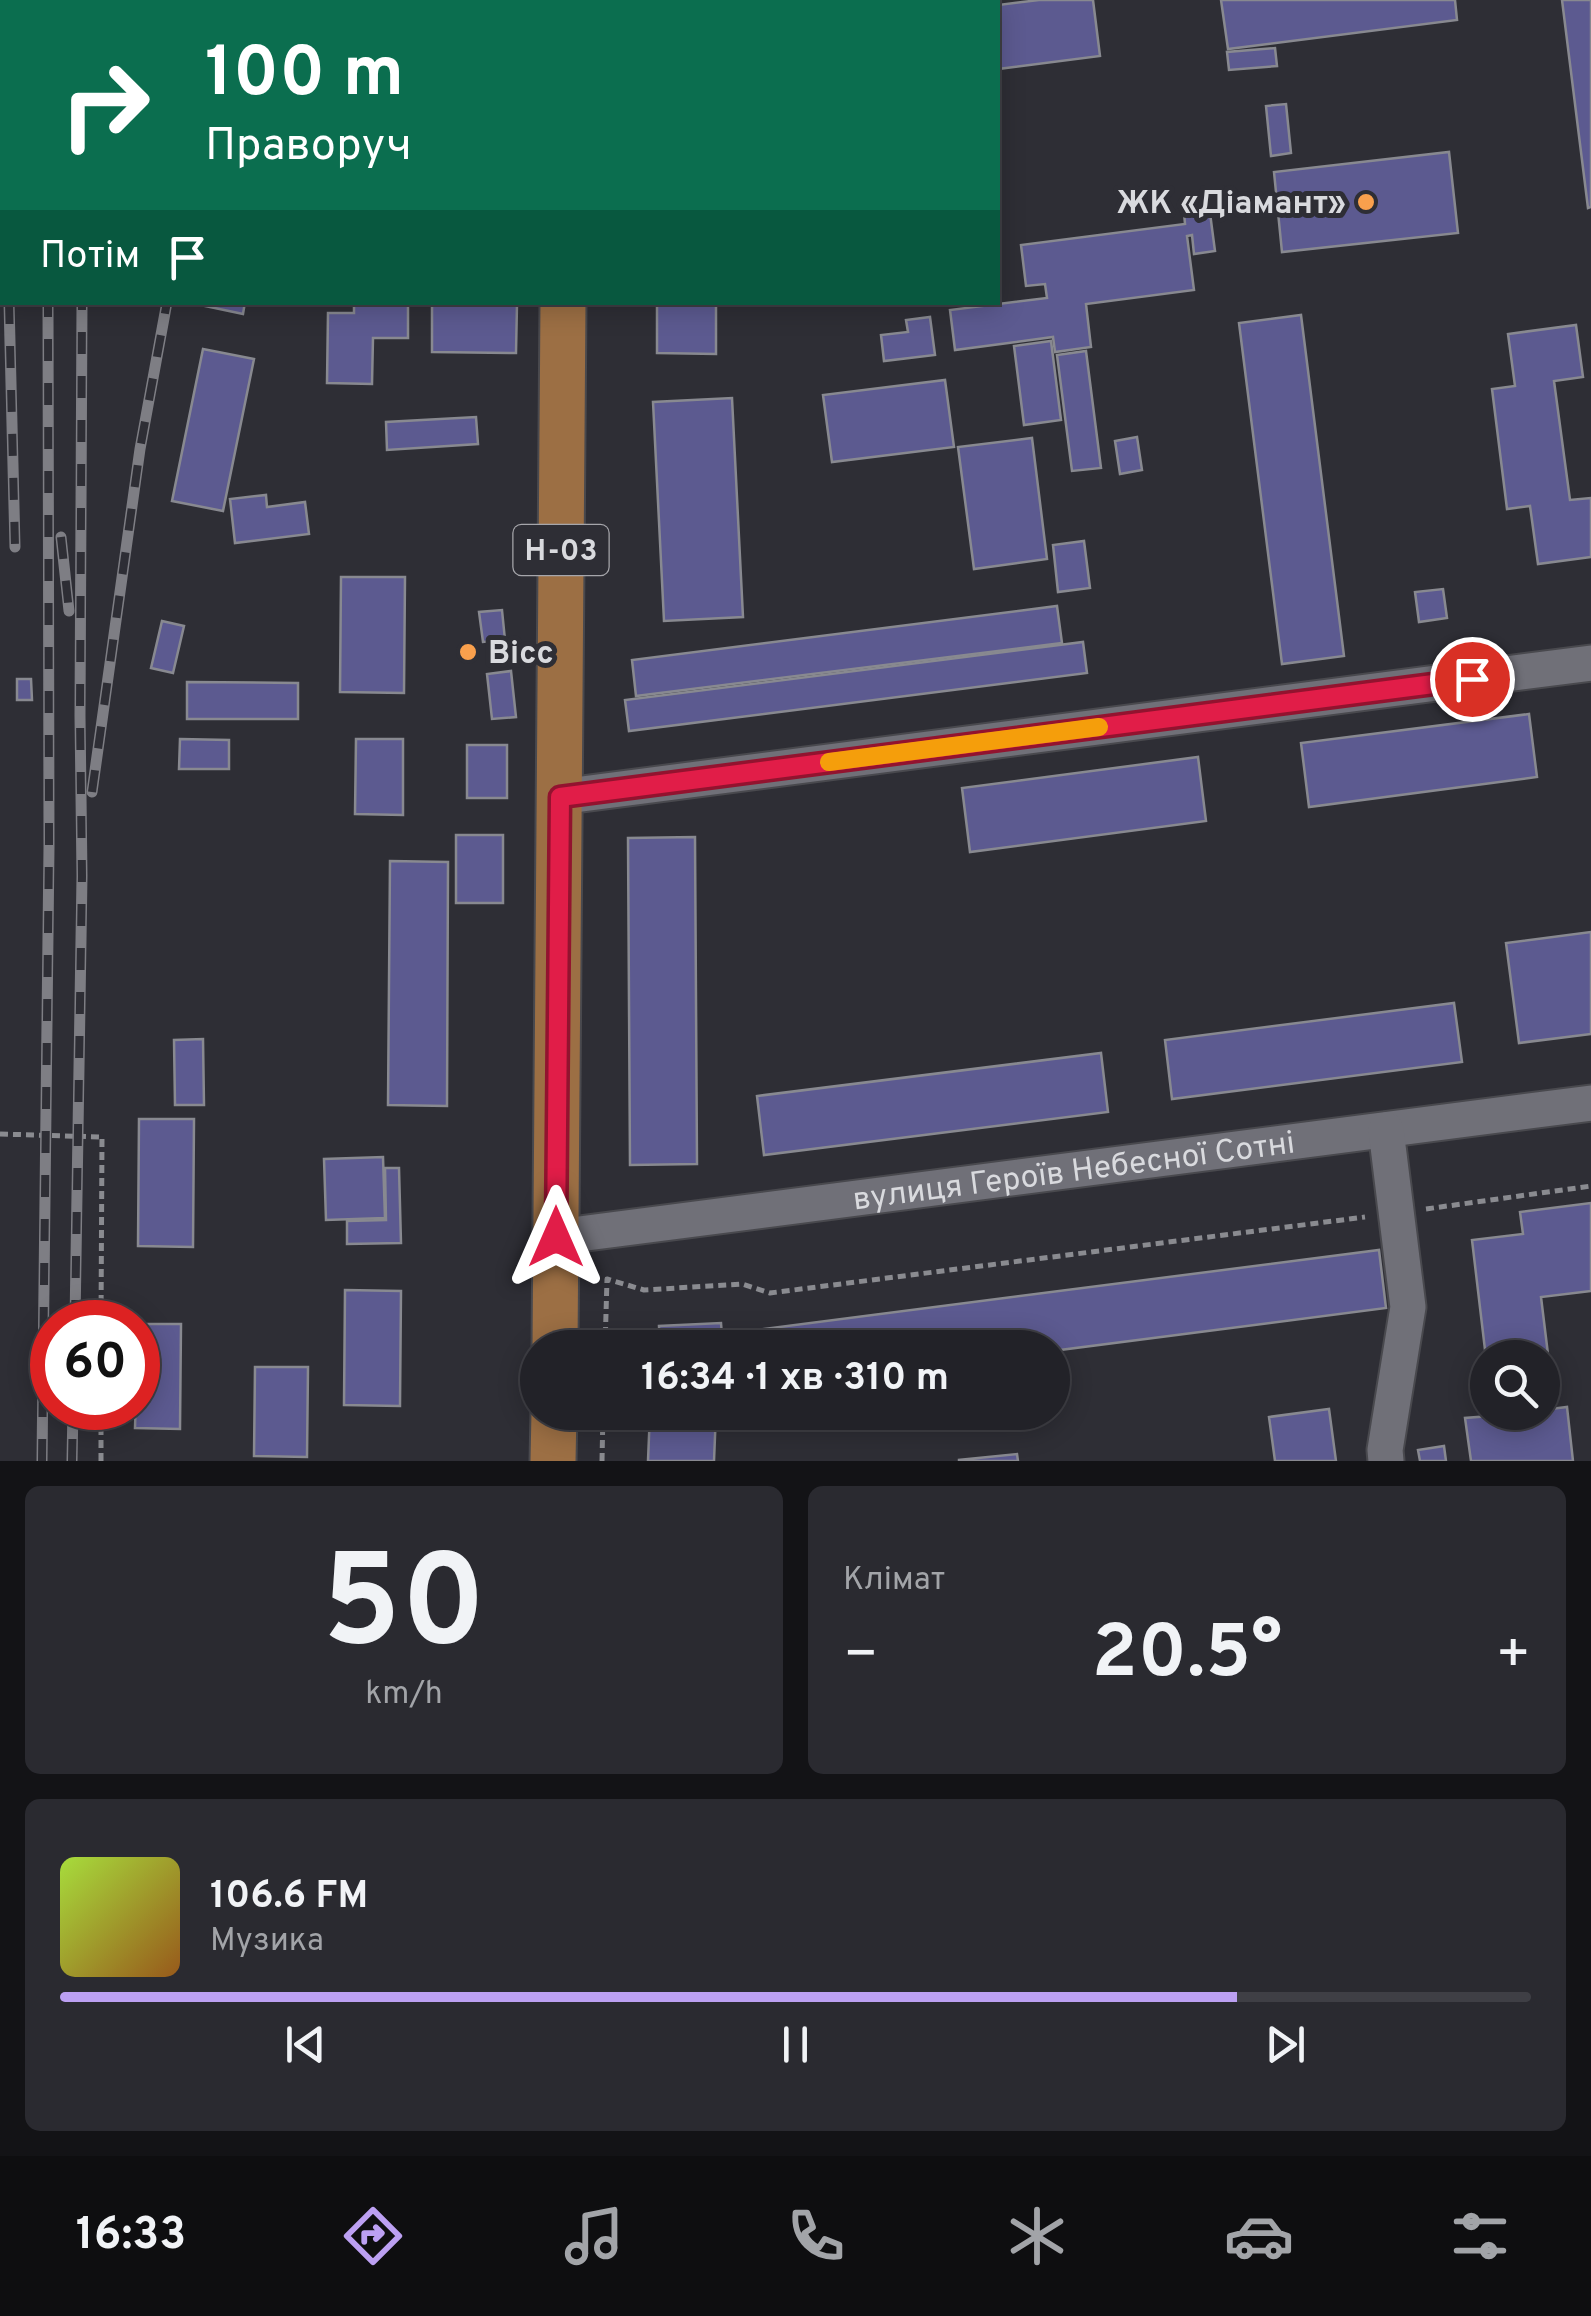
<!DOCTYPE html>
<html lang="uk">
<meta charset="utf-8">
<style>
body{margin:0;font-family:Overpass,sans-serif;background:#2a2a30;color:#f1f3f6;height:100vh;display:flex;flex-direction:column;font-size:38px;white-space:nowrap}
*{box-sizing:border-box;margin:0}
p{font-size:32px;color:#a2a4a8}
.icon{flex:none;width:55px;height:55px;fill:none;stroke:currentColor;stroke-width:2;stroke-linecap:round;stroke-linejoin:round}
.map{position:relative;height:1461px;overflow:hidden}
.side{display:flex;flex-direction:column;gap:25px;padding:25px;background:#131316;flex:1}
.side>*{flex:none}
.guide{position:absolute;left:0px;top:0px;width:1000px;height:305px;box-shadow:0 5px 25px #0003,0 0 0 2px #3f3f45;background:#0b6e4f;color:#fff;overflow:hidden}
.fabs{position:absolute;left:1470px;top:1340px;display:grid;gap:20px}
.fabs a{display:grid;place-items:center;width:90px;height:90px;border-radius:50%;background:#222228;box-shadow:0 5px 25px #0003,0 0 0 2px #3f3f45;font-size:50px}
.speed{position:absolute;left:30px;top:1300px;display:flex;gap:20px;font-size:50px;font-weight:700;text-align:center}
.speed>*{display:grid;place-content:center;width:130px;height:130px;border-radius:50%;background:#222228;box-shadow:0 5px 25px #0003,0 0 0 2px #3f3f45;line-height:1}
.speed .limit{border:15px solid #d22;background:#fff;color:#111}
.pin{position:absolute;display:grid;place-items:center;width:85px;height:85px;color:#fff;margin:-42px;border:5px solid #fff;border-radius:50%;box-shadow:0 2px 10px #0007}
.me{position:absolute;width:110px;margin:-55px;rotate:0deg;stroke-linejoin:round;filter:drop-shadow(0 0 8px #0008)}
.turn{display:flex;align-items:center;gap:35px;height:210px;padding:0 40px;font-size:45px}
.turn .icon{width:130px;height:130px;stroke-width:2.5}
.turn b{display:block;font-size:70px;line-height:85px}
.then{display:flex;align-items:center;height:95px;padding:0 40px;background:#0003;gap:20px;font-size:38px}
.big{font-size:75px;font-weight:700;line-height:1.1}
.side .tile{flex:1;display:flex;flex-direction:column;justify-content:center;gap:15px;min-width:0;padding:0 35px;border-radius:15px;background:#2a2a30}
.side .dial{align-items:center;gap:0}
.dial b{font-size:130px;line-height:1}
.song{display:flex;align-items:center;gap:30px}
.cover{width:120px;height:120px;border-radius:15px;background:linear-gradient(135deg,hsl(80 70% 55%),hsl(30 70% 35%))}
.played{height:10px;border-radius:5px;background:linear-gradient(90deg,#bca0f2 80%,#3f3f45 80%)}
.keys{display:flex;justify-content:space-around;direction:ltr}
.heat{display:flex;justify-content:space-between;align-items:center;font-size:55px;direction:ltr}
.side .tiles{flex:1;display:grid;gap:25px;grid-template-columns:1fr 1fr}
.tile:last-child{grid-column:span 2}
.trip{position:absolute;left:520px;top:1330px;width:550px;height:100px;border-radius:50px;background:#222228;box-shadow:0 5px 25px #0003,0 0 0 2px #3f3f45;font-weight:700;line-height:100px;text-align:center}
.menu{display:flex;height:160px;justify-content:space-around;align-items:center;background:#0e0e10;color:#a2a4a8}
.menu .icon{width:70px;height:70px}
.menu .on{color:#bca0f2}
.menu b{font-size:45px;color:#f1f3f6}
.map>svg:first-child{display:block}
.building{fill:#5c5a90;stroke:#888990;stroke-width:2.5}
.lines{fill:none;stroke-linecap:round;stroke-linejoin:round}
.minor-casing{stroke:#49494e;stroke-width:39}
.major-casing{stroke:#49494e;stroke-width:49}
.path{stroke:#8a8b90;stroke-width:5;stroke-dasharray:8 5;stroke-linecap:butt}
.minor{stroke:#707078;stroke-width:35}
.major{stroke:#9c6f44;stroke-width:45}
.rail-casing{stroke:#7e7e84;stroke-width:11}
.rail{stroke:#2e2e35;stroke-width:8;stroke-dasharray:22;stroke-linecap:butt}
.route-casing{stroke:#92132f;stroke-width:25}
.route{stroke:#e11d48;stroke-width:18}
.slow{stroke:#f59e0b;stroke-width:18}
.poi-dot{fill:#f9a04d;stroke:#2e2e35;stroke-width:4}
.labels{text-anchor:middle;stroke-width:10;stroke-linejoin:round;paint-order:stroke}
.shield{fill:#2e2e35;stroke:#a6a6ab;stroke-width:2.5}
.shield-label{font-size:30px;font-weight:bold;fill:#d9dade}
.poi-label{font-size:32px;font-weight:bold;fill:#d9dade;stroke:#2e2e35;text-anchor:end}
.street-label{font-size:32px;fill:#d9dade;stroke:#2e2e35}
</style>
<div class="map">
<svg width="1591" height="1461" viewBox="0 0 1591 1461">
<rect width="100%" height="100%" fill="#2e2e35"/>
<g class="building">
<rect x="338" y="0" width="92" height="2"/>
<polygon points="1039,0 1093,0 1100,56 998,69 998,5"/>
<polygon points="1221,0 1455,0 1457,20 1228,49"/>
<polygon points="1562,0 1591,0 1591,207 1588,208"/>
<polygon points="1275,48 1277,66 1229,70 1227,52"/>
<polygon points="1286,104 1291,153 1271,156 1266,106"/>
<polygon points="1449,152 1458,233 1282,252 1274,172"/>
<polygon points="1208,198 1215,251 1194,254 1192,235 1187,236 1194,290 1086,304 1091,347 1055,352 1053,337 955,350 950,310 1047,298 1045,284 1026,286 1021,245 1185,224 1183,202"/>
<polygon points="205,302 245,302 243,314 205,306"/>
<polygon points="354,302 408,302 408,338 373,338 372,384 327,383 328,313 354,313"/>
<polygon points="432,302 517,304 516,353 432,352"/>
<polygon points="657,302 716,302 716,354 657,353"/>
<polygon points="1301,315 1344,656 1282,664 1239,323"/>
<polygon points="930,317 935,355 884,361 881,335 908,332 906,320"/>
<polygon points="1576,325 1583,377 1554,381 1570,500 1591,498 1591,557 1538,564 1530,506 1507,509 1492,389 1515,386 1508,334"/>
<polygon points="1051,341 1061,420 1024,425 1014,346"/>
<polygon points="203,349 254,359 223,511 172,501"/>
<polygon points="1086,351 1101,468 1072,471 1057,355"/>
<polygon points="945,380 954,447 832,462 823,395"/>
<polygon points="732,398 743,617 664,621 653,402"/>
<polygon points="476,417 478,444 387,450 386,422"/>
<polygon points="1137,437 1142,470 1120,474 1115,441"/>
<polygon points="1032,438 1047,559 974,569 958,447"/>
<polygon points="266,495 267,507 305,502 309,534 235,543 230,499"/>
<polygon points="1084,541 1090,588 1058,592 1053,545"/>
<polygon points="341,577 405,577 404,693 340,692"/>
<polygon points="1443,589 1447,618 1419,622 1415,592"/>
<polygon points="1057,606 1062,643 636,696 632,660"/>
<polygon points="502,610 505,640 483,642 479,612"/>
<polygon points="162,621 184,626 173,673 151,668"/>
<polygon points="1083,642 1087,673 629,731 625,700"/>
<polygon points="511,671 516,717 492,719 487,674"/>
<polygon points="17,679 31,679 32,700 17,700"/>
<polygon points="187,682 298,683 298,719 187,719"/>
<polygon points="1529,714 1537,777 1309,807 1301,743"/>
<polygon points="180,739 229,740 229,769 179,769"/>
<polygon points="356,739 403,739 403,815 355,814"/>
<rect x="467" y="745" width="40" height="53"/>
<polygon points="1198,757 1206,821 970,852 962,788"/>
<rect x="456" y="835" width="47" height="68"/>
<polygon points="695,837 697,1164 630,1165 628,838"/>
<polygon points="390,861 448,862 447,1106 388,1105"/>
<polygon points="1591,932 1591,1034 1519,1043 1506,943"/>
<polygon points="1454,1003 1462,1062 1172,1099 1165,1040"/>
<polygon points="203,1039 204,1105 175,1105 174,1040"/>
<polygon points="1101,1053 1108,1112 764,1155 757,1096"/>
<polygon points="139,1119 194,1119 193,1247 138,1246"/>
<polygon points="383,1157 385,1218 326,1220 324,1159"/>
<polygon points="385,1168 399,1168 401,1243 347,1244 347,1221 386,1220"/>
<polygon points="1591,1203 1591,1291 1541,1297 1552,1387 1542,1388 1542,1358 1488,1358 1488,1375 1472,1240 1523,1234 1520,1212"/>
<polygon points="1379,1250 1386,1308 1052,1351 1052,1348 759,1348 756,1330"/>
<polygon points="345,1290 401,1291 400,1406 344,1405"/>
<polygon points="721,1323 723,1348 660,1348 659,1326"/>
<polygon points="138,1324 181,1324 180,1429 135,1428"/>
<polygon points="255,1367 308,1367 307,1457 254,1456"/>
<polygon points="1567,1407 1573,1461 1471,1461 1465,1418 1542,1412 1542,1410"/>
<polygon points="1329,1409 1336,1461 1275,1461 1269,1417"/>
<polygon points="650,1412 716,1412 714,1461 648,1461"/>
<polygon points="1444,1446 1446,1461 1420,1461 1418,1450"/>
<polygon points="1017,1454 1018,1461 959,1461 959,1460"/>
</g>
<g class="lines">
<defs>
<g id="minor">
<polyline points="559,797 1591,663"/>
<path id="s1" d="M556,1237L1591,1103"/>
<polyline points="1386,1461 1385,1450 1408,1307 1386,1130"/>
</g>
<g id="major">
<polyline points="565,2 565,0"/>
<polyline points="555,1348 563,302"/>
<polyline points="553,1461 554,1412"/>
</g>
</defs>
<use href="#minor" class="minor-casing"/>
<use href="#major" class="major-casing"/>
<g class="path">
<polyline points="0,1134 102,1137 101,1322"/>
<polyline points="1426,1209 1591,1186"/>
<polyline points="605,1348 607,1279 644,1290 742,1284 770,1293 1365,1217"/>
<polyline points="101,1461 101,1408"/>
<polyline points="602,1461 603,1412"/>
</g>
<use href="#minor" class="minor"/>
<use href="#major" class="major"/>
<defs>
<g id="rail">
<polyline points="50,0 50,2"/>
<polyline points="84,2 84,0"/>
<polyline points="263,2 265,0"/>
<polyline points="0,94 2,150"/>
<polyline points="9,302 15,547"/>
<polyline points="61,537 69,611"/>
<polyline points="92,792 140,449 167,302"/>
<polyline points="75,1322 82,876 80,716 82,302"/>
<polyline points="42,1461 49,847 48,302"/>
<polyline points="72,1461 73,1408"/>
</g>
</defs>
<use href="#rail" class="rail-casing"/>
<use href="#rail" class="rail"/>
</g>
<g class="lines">
<defs>
<polyline id="route" points="556,1237 560,797 1472,679"/>
</defs>
<use href="#route" class="route-casing"/>
<use href="#route" class="route"/>
<polyline class="slow" points="829,762 1099,727"/>
</g>
<g class="poi-dot">
<circle cx="1366" cy="202" r="10"/>
<circle cx="468" cy="652" r="10"/>
</g>
<g class="labels">
<rect class="shield" x="513.5" y="525" width="95" height="50" rx="8"/>
<g class="shield-label">
<text x="561" y="560">Н-03</text>
</g>
<g class="poi-label">
<text x="1346" y="213">ЖК «Діамант»</text>
<text x="488" y="663" text-anchor="start">Вісс</text>
</g>
<g class="street-label">
<text dy="11" stroke="none"><textPath href="#s1" startOffset="522">вулиця Героїв Небесної Сотні</textPath></text>
</g>
</g>
</svg>
<div class="fabs">
<a><svg class="icon" aria-label="search" viewBox="0 0 24 24"><circle cx="10" cy="10" r="6"/><path d="M15 15l6 6"/></svg></a>
</div>
<div class="speed"><div class="limit">60</div></div>
<div class="pin" style="left:1472px;top:679px;background:#d93025"><svg class="icon" aria-label="arrive" viewBox="0 0 24 24"><path d="M6 21V4h12l-3 4 3 4H6"/></svg></div>
<svg class="me" style="left:556px;top:1237px" viewBox="-20 -20 40 40"><path d="M0-17L14 15 0 8-14 15z" fill="#e11d48" stroke="#fff" stroke-width="4"/></svg>
<div class="trip">16:34 · 1 хв · 310 m</div>
<div class="guide">
<div class="turn"><svg class="icon" aria-label="right" viewBox="0 0 24 24"><path d="M7 20v-9h11M14 6l5 5-5 5"/></svg><div><b>100 m</b>Праворуч</div></div>
<div class="then">Потім<svg class="icon" aria-label="arrive" viewBox="0 0 24 24"><path d="M6 21V4h12l-3 4 3 4H6"/></svg></div>
</div>
</div>
<section class="side">
<div class="tiles">
<div class="tile dial"><b>50</b><p>km/h</p></div>
<div class="tile"><p>Клімат</p>
<div class="heat"><a>−</a><b class="big">20.5°</b><a>+</a></div>
</div>
<div class="tile">
<div class="song"><i class="cover"></i><div><b>106.6 FM</b><p>Музика</p></div></div>
<div class="played"></div>
<div class="keys"><svg class="icon" aria-label="previous" viewBox="0 0 24 24"><path d="M18 5L8 12l10 7zM5 5v14"/></svg><svg class="icon" aria-label="pause" viewBox="0 0 24 24"><path d="M8 5v14M16 5v14"/></svg><svg class="icon" aria-label="next" viewBox="0 0 24 24"><path d="M6 5l10 7-10 7zM19 5v14"/></svg></div>
</div>
</div>
</section>
<nav class="menu">
<b>16:33</b>
<svg class="icon on" aria-label="directions" viewBox="0 0 24 24"><path d="M12 3l9 9-9 9-9-9zM9 14v-3h6M13 9l2 2-2 2"/></svg>
<svg class="icon" aria-label="music" viewBox="0 0 24 24"><path d="M9 18V5l10-2v13"/><circle cx="6" cy="18" r="3"/><circle cx="16" cy="16" r="3"/></svg>
<svg class="icon" aria-label="phone" viewBox="0 0 24 24"><path d="M5 4h4l2 5-3 2q2 4 5 5l2-3 5 2v4C11 20 4 13 5 4z"/></svg>
<svg class="icon" aria-label="climate" viewBox="0 0 24 24"><path d="M12 3v18M4 7l16 10M4 17L20 7"/></svg>
<svg class="icon" aria-label="car" viewBox="0 0 24 24"><path d="M5 17H2v-5l4-1 3-4h7l3 4 3 1v5h-3M9 17h6M6 11h13"/><circle cx="7" cy="17" r="2"/><circle cx="17" cy="17" r="2"/></svg>
<svg class="icon" aria-label="filters" viewBox="0 0 24 24"><path d="M4 7h16M4 17h16"/><circle cx="9" cy="7" r="2"/><circle cx="15" cy="17" r="2"/></svg>
</nav>
